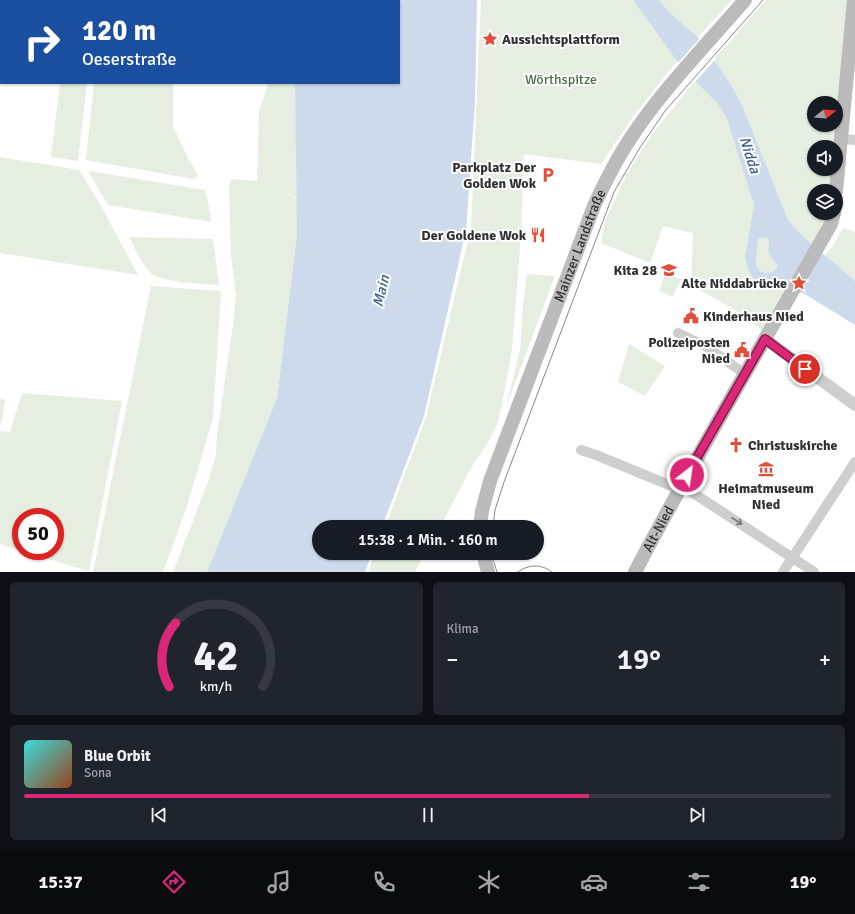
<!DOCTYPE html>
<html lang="de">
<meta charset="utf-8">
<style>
body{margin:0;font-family:Signika,sans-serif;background:#20242c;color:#f1f3f6;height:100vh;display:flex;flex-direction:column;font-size:15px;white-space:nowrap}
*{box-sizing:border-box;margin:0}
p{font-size:13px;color:#9ea1a6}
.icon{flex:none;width:22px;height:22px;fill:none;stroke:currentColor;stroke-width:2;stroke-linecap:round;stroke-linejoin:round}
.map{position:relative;height:572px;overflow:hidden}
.side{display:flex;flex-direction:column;gap:10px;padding:10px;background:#0d0f14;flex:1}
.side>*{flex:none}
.banner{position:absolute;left:0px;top:0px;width:400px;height:84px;box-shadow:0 1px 3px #0004;background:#1a4fa0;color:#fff;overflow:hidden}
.needle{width:26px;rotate:73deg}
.tools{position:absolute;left:807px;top:96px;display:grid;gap:8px}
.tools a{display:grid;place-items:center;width:36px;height:36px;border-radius:50%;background:#171b24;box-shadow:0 1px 3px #0004;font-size:20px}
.speed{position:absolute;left:12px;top:508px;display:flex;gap:8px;font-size:20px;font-weight:700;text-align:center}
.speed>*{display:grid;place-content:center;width:52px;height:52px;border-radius:50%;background:#171b24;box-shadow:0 1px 3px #0004;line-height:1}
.speed .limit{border:6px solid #d22;background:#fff;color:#111}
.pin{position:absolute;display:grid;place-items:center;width:34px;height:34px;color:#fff;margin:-17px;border:2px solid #fff;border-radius:50%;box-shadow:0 1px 4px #0007}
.me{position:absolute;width:44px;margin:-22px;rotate:30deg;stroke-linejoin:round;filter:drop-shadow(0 0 3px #0008)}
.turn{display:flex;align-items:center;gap:14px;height:84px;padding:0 16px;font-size:18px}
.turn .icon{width:52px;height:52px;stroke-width:2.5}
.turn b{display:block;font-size:28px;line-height:34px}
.big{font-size:30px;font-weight:600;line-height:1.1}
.side .widget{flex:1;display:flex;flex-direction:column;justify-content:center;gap:6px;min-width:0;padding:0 14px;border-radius:6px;background:#20242c}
.side .dial{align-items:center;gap:0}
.dial svg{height:104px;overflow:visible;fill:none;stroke:#363941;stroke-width:7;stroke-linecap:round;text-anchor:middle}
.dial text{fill:#f1f3f6;stroke:none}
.song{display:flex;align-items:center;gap:12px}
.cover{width:48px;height:48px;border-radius:6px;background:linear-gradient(135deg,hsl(180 70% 55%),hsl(20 70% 35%))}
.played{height:4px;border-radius:2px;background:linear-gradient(90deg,#db2777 70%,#363941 70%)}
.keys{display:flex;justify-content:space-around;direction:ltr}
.heat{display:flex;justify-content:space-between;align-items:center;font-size:22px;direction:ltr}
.side .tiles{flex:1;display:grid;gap:10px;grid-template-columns:1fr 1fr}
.widget:last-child{grid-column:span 2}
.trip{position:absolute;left:312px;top:520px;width:232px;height:40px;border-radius:20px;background:#171b24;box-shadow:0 1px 3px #0004;font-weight:600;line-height:40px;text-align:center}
.menu{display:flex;height:64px;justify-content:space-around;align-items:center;background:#090b0e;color:#9ea1a6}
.menu .icon{width:28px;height:28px}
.menu .current{color:#db2777}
.menu b{font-size:18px;color:#f1f3f6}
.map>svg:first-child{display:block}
.green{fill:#e5eee0;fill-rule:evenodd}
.water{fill:#cddaec;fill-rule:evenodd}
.pier{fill:#fff}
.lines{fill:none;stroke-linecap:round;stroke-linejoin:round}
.minor{stroke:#cecece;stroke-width:10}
.tertiary{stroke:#cecece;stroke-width:12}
.secondary{stroke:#bbb;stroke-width:14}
.tram{stroke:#868686;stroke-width:1}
.oneway{stroke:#787878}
.route-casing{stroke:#8e194d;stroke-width:10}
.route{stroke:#db2777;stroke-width:7}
.labels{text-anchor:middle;stroke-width:4;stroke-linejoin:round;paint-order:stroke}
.poi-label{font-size:14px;font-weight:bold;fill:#313131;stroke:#fff;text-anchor:end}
.park-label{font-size:14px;fill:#4c6d3f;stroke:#fff}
.street-label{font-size:14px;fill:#313131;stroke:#fff}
.water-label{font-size:15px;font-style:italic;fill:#406393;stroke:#fff}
</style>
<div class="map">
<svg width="855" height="572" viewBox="0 0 855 572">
<rect width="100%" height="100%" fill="#fff"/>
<g class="green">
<polygon points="102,0 300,0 102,1"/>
<polygon points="481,0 633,0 677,61 635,114 601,164 524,154 521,235 512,349 502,404 497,425 490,439 471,468 440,527 385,527 426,417 471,228"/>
<polygon points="659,0 732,0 698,37 671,14"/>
<path d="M766,0H850L834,147H814V169H832L829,191H814V213H827V218L812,245L795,230L788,220L742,105L713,59L730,42ZM814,103H836V125H814Z"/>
<polygon points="695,81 718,104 727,119 750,193 754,204 745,258 747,265 760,286 773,286 787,289 763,332 746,316 691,285 693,233 663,226 650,263 601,243 605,221 627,174 653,133"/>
<polygon points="60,83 87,83 78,161 51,157"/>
<polygon points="94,83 173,83 173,127 187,156 198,176 194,179 86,160"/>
<polygon points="267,83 295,83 297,198 279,191 297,199 297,234 277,398 207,572 173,572 208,482 216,455 217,435 233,325 236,296 231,256 229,188 231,179 257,181 259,111 268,85"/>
<polygon points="0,157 79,170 101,206 138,275 0,253"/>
<polygon points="88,171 205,190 208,202 211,222 108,205"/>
<polygon points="843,228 855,232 855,281 825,255 833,246"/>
<path d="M129,237L213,239L219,285C206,285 161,281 152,274C141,265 136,249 129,237Z"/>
<path d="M760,238H766L769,241C767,254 769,255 777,265L776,269C768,276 761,274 756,265L758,240Z"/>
<polygon points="527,274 555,276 506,407 520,350 523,305"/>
<polygon points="665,274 681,279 673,297 659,291"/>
<polygon points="151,286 221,291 213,418 187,506 163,572 93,572"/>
<polygon points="629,344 665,366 645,396 618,382"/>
<polygon points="22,393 122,401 89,571 22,551 55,551 55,517 21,517 21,551 0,544 0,431 10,432"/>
<polygon points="0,399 5,400 1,425 0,425"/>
<polygon points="375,553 425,553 415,572 368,572"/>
</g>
<g class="water">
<polygon points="300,0 477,0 475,102 466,230 424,416 382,527 319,527 319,553 372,553 365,572 207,572 277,398 297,234 295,83 399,83 399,1 300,1"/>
<path d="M633,0H659L671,14L698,37L731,85L742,105L788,220C807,244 833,260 855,281V325L803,293L773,286H759L749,272L745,258L754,204L750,193L727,119L718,104L695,81L677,61ZM760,238H766L769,241C767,254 769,255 777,265L776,269C768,276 761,274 756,265L758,240Z"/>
</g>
<polygon class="pier" points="701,37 716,59 694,83 677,64"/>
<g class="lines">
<g class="minor">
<polyline points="841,139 855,140"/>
<polyline points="678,333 707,347 745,374"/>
<polyline points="581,450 596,455 679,489"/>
<polyline points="681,485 814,572"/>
<polyline points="783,572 855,462"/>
</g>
<polyline class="tertiary" points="765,339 855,405"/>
<g class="secondary">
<polyline points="836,191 854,0"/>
<path id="s1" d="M480,527L482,511L490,481L594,206C605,182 617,158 632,136C664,88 707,44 745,0"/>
<polyline points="483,553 488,572"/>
<path id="s2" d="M635,572C695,457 762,345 827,231L831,224L834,213"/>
</g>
<g class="tram">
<polyline points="493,527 495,510 504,482 614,192 639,149 665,111 763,0"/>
<polyline points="491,553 497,572"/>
<path d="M518,572C528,564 542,564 552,572"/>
</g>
</g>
<defs><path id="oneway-shaft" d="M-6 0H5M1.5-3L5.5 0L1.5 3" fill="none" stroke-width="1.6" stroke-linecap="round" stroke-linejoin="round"/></defs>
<use class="oneway" href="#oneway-shaft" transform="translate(737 521) rotate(33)"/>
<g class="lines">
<defs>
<polyline id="route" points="687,475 765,339 805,369"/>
</defs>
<use href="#route" class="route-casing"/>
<use href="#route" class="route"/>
</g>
<defs>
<symbol id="sight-bare" viewBox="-9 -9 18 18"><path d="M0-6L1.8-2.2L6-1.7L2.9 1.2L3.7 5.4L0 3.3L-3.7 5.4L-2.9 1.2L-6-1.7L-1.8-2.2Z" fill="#e14e3a" stroke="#fff" stroke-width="2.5" paint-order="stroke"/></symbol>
<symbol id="parking-bare" viewBox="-9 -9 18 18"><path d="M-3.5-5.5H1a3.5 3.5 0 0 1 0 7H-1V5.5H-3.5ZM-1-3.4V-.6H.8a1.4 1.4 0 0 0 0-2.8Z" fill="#e14e3a" stroke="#fff" stroke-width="2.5" paint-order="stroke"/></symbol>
<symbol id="restaurant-bare" viewBox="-9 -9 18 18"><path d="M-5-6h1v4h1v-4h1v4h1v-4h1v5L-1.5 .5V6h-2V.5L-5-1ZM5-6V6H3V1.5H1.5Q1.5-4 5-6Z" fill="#e14e3a" stroke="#fff" stroke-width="2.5" paint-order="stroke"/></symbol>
<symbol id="school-bare" viewBox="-9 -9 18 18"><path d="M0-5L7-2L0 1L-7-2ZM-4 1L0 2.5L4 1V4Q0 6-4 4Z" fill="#e14e3a" stroke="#fff" stroke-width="2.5" paint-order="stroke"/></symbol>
<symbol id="civic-bare" viewBox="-9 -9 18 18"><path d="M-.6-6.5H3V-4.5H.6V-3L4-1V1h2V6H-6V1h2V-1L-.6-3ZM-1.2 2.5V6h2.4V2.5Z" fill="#e14e3a" stroke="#fff" stroke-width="2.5" paint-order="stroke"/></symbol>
<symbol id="church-bare" viewBox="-9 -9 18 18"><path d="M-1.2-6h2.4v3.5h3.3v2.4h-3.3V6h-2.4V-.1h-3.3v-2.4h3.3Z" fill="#e14e3a" stroke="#fff" stroke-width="2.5" paint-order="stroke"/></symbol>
<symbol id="museum-bare" viewBox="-9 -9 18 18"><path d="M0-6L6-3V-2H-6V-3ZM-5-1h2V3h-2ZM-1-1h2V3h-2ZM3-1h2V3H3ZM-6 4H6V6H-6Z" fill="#e14e3a" stroke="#fff" stroke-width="2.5" paint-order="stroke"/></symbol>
</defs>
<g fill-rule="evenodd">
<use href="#sight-bare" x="479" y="28" width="22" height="22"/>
<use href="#parking-bare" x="537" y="164" width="22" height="22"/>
<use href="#restaurant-bare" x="527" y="224" width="22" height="22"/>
<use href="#school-bare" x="658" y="259" width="22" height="22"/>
<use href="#sight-bare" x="788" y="272" width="22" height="22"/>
<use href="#civic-bare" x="680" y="305" width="22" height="22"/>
<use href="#civic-bare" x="731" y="339" width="22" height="22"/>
<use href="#church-bare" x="725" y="434" width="22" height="22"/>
<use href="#museum-bare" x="755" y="458" width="22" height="22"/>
</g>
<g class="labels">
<g class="poi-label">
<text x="502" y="44" text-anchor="start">Aussichtsplattform</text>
<text x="536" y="172">Parkplatz Der<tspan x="536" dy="16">Golden Wok</tspan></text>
<text x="526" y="240">Der Goldene Wok</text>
<text x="657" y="275">Kita 28</text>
<text x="787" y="288">Alte Niddabrücke</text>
<text x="703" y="321" text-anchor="start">Kinderhaus Nied</text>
<text x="730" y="347">Polizeiposten<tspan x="730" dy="16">Nied</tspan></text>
<text x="748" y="450" text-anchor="start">Christuskirche</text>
<text x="766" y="493" text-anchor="middle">Heimatmuseum<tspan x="766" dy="16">Nied</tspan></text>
</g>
<g class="park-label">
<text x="561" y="84">Wörthspitze</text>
</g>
<g class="street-label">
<text dy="5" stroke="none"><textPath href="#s1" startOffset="299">Mainzer Landstraße</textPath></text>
<text dy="5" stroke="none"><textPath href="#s2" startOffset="49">Alt-Nied</textPath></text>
</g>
<g class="water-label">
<text transform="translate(750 155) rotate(72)" y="5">Nidda</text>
<text transform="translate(381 291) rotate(-77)" y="5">Main</text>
</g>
</g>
</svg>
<div class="tools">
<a><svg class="needle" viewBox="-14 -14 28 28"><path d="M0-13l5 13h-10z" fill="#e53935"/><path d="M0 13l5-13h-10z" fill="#9ea1a6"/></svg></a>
<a><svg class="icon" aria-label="sound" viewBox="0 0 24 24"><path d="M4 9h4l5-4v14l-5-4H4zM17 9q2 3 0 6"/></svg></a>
<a><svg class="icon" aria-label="layers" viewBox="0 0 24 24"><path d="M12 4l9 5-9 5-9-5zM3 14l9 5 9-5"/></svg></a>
</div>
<div class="speed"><div class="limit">50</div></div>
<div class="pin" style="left:805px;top:369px;background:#d93025"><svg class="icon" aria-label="arrive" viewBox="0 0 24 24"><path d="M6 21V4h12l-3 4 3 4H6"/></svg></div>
<svg class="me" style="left:687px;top:475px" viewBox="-20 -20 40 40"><circle r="17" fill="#db2777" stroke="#fff" stroke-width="3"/><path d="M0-11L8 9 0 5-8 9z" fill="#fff"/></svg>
<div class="trip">15:38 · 1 Min. · 160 m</div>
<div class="banner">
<div class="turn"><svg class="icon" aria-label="right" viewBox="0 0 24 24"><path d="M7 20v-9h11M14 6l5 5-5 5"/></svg><div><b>120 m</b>Oeserstraße</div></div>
</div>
</div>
<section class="side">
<div class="tiles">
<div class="widget dial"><svg viewBox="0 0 100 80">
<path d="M14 69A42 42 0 1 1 86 69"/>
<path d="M14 69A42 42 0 0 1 19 20" stroke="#db2777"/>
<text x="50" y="56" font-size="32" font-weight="700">42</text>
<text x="50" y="72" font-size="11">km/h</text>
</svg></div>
<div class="widget"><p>Klima</p>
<div class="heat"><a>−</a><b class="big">19°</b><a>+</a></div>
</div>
<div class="widget">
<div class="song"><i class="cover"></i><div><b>Blue Orbit</b><p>Sona</p></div></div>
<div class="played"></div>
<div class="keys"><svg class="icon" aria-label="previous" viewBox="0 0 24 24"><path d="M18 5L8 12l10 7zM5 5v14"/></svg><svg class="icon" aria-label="pause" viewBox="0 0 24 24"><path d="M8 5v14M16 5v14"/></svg><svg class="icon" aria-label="next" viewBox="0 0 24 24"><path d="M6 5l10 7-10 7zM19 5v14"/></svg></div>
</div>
</div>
</section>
<nav class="menu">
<b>15:37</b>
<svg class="icon current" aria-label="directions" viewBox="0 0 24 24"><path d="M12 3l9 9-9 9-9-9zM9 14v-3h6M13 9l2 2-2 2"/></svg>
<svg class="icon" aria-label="music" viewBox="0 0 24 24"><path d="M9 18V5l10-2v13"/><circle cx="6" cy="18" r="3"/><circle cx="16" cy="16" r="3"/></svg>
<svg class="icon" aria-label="phone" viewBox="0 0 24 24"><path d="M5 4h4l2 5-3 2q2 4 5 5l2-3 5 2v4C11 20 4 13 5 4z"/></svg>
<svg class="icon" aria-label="climate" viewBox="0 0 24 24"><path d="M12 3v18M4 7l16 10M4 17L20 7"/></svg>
<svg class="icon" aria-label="car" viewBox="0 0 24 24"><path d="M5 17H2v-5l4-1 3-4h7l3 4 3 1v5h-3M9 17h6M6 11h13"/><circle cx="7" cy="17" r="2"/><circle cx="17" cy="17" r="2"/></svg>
<svg class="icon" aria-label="filters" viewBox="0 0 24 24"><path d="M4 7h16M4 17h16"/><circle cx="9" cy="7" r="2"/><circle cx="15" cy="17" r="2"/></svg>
<b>19°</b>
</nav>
